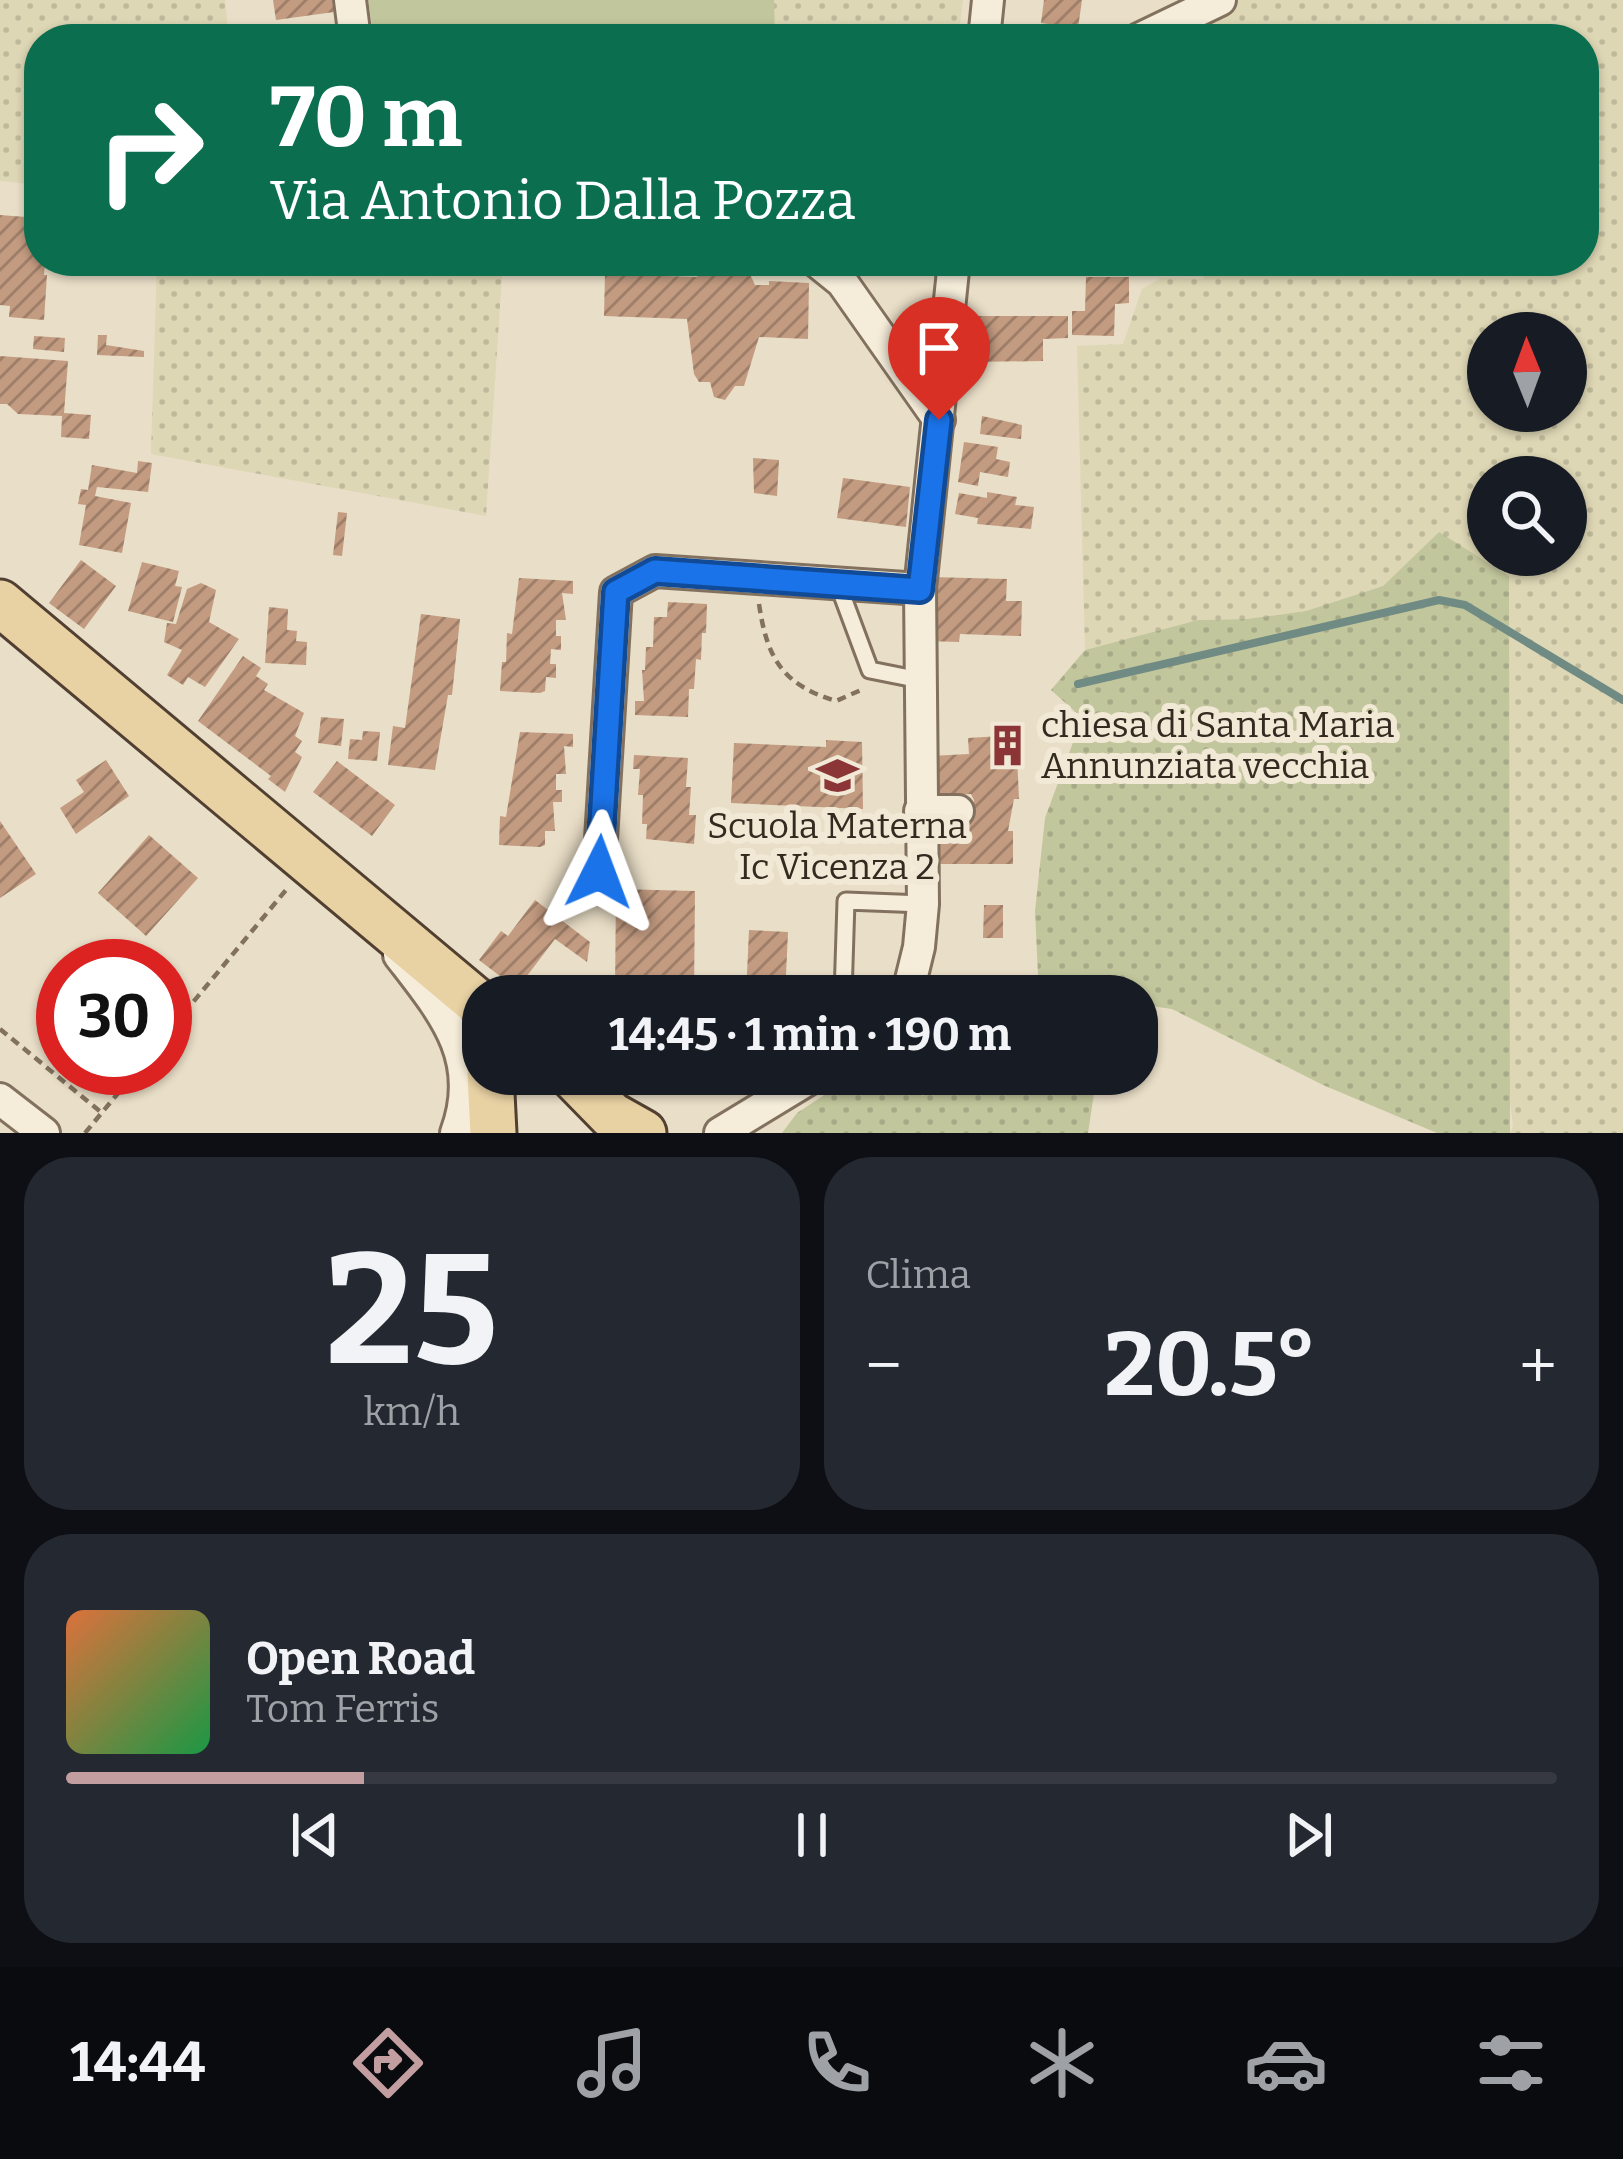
<!DOCTYPE html>
<html lang="it">
<meta charset="utf-8">
<style>
body{margin:0;font-family:Bitter,serif;background:#242831;color:#f1f3f6;height:100vh;display:flex;flex-direction:column;font-size:45px;white-space:nowrap}
*{box-sizing:border-box;margin:0}
p{font-size:39px;color:#9ea1a6}
.icon{flex:none;width:66px;height:66px;fill:none;stroke:currentColor;stroke-width:2;stroke-linecap:round;stroke-linejoin:round}
.map{position:relative;height:1133px;overflow:hidden}
.sheet{display:flex;flex-direction:column;gap:24px;padding:24px;background:#0d0f14;flex:1}
.sheet>*{flex:none}
.top-card{position:absolute;left:24px;top:24px;width:1575px;height:252px;border-radius:48px;box-shadow:0 3px 9px #0004;background:#0b6e4f;color:#fff;overflow:hidden}
.needle{width:78px;rotate:359deg}
.tools{position:absolute;left:1467px;top:312px;display:grid;gap:24px}
.tools a{display:grid;place-items:center;width:120px;height:120px;border-radius:50%;background:#171b24;box-shadow:0 3px 9px #0004;font-size:60px}
.speed{position:absolute;left:36px;top:939px;display:flex;gap:24px;font-size:60px;font-weight:700;text-align:center}
.speed>*{display:grid;place-content:center;width:156px;height:156px;border-radius:50%;background:#171b24;box-shadow:0 3px 9px #0004;line-height:1}
.speed .limit{border:18px solid #d22;background:#fff;color:#111}
.pin{position:absolute;display:grid;place-items:center;width:102px;height:102px;color:#fff;margin:-123px -51px;border-radius:50% 50% 50% 0;rotate:-45deg;box-shadow:0 0 12px #0007}
.pin .icon{rotate:45deg}
.me{position:absolute;width:132px;margin:-66px;rotate:3deg;stroke-linejoin:round;filter:drop-shadow(0 0 9px #0008)}
.turn{display:flex;align-items:center;gap:42px;height:252px;padding:0 48px;font-size:54px}
.turn .icon{width:156px;height:156px;stroke-width:2.5}
.turn b{display:block;font-size:84px;line-height:102px}
.big{font-size:90px;font-weight:700;line-height:1.1}
.sheet .widget{flex:1;display:flex;flex-direction:column;justify-content:center;gap:18px;min-width:0;padding:0 42px;border-radius:48px;background:#242831}
.sheet .dial{align-items:center;gap:0}
.dial b{font-size:156px;line-height:1}
.song{display:flex;align-items:center;gap:36px}
.cover{width:144px;height:144px;border-radius:18px;background:linear-gradient(135deg,hsl(20 70% 55%),hsl(140 70% 35%))}
.played{height:12px;border-radius:6px;background:linear-gradient(90deg,#c39ea0 20%,#363941 20%)}
.keys{display:flex;justify-content:space-around;direction:ltr}
.heat{display:flex;justify-content:space-between;align-items:center;font-size:66px;direction:ltr}
.sheet .tiles{flex:1;display:grid;gap:24px;grid-template-columns:1fr 1fr}
.widget:last-child{grid-column:span 2}
.trip{position:absolute;left:462px;top:975px;width:696px;height:120px;border-radius:48px;background:#171b24;box-shadow:0 3px 9px #0004;font-weight:700;line-height:120px;text-align:center}
.tabs{display:flex;height:192px;justify-content:space-around;align-items:center;background:#090b0e;color:#9ea1a6}
.tabs .icon{width:84px;height:84px}
.tabs .active{color:#c39ea0}
.tabs b{font-size:54px;color:#f1f3f6}
.map>svg:first-child{display:block}
.farmland{fill:url(#farmland-dots);fill-rule:evenodd}
.green{fill:url(#green-dots)}
.pitch{fill:#c2c69c}
.lines{fill:none;stroke-linecap:round;stroke-linejoin:round}
.stream{stroke:#6f8b83;stroke-width:8}
.building{fill:url(#building-hatch)}
.lane-casing{stroke:#82715e;stroke-width:21}
.street-casing{stroke:#82715e;stroke-width:36}
.primary-casing{stroke:#514032;stroke-width:51}
.path{stroke:#82715e;stroke-width:4.5;stroke-dasharray:9 6;stroke-linecap:butt}
.lane{stroke:#f5ecd9;stroke-width:15}
.street{stroke:#f5ecd9;stroke-width:30}
.primary{stroke:#e8d1a3;stroke-width:45}
.route-casing{stroke:#114b97;stroke-width:30}
.route{stroke:#1a73e8;stroke-width:21}
.labels{text-anchor:middle;stroke-width:12;stroke-linejoin:round;paint-order:stroke}
.poi-label{font-size:36px;fill:#342a20;stroke:#f1e9d5;text-anchor:start}
</style>
<div class="map">
<svg width="1623" height="1133" viewBox="0 0 1623 1133">
<defs>
<pattern id="farmland-dots" width="8" height="8" patternUnits="userSpaceOnUse" patternTransform="scale(3)"><rect width="8" height="8" fill="#ded7b5"/><path d="M2 2h.1M6 6h.1" fill="none" stroke="#bfb99b" stroke-width="1.8" stroke-linecap="round"/></pattern>
<pattern id="green-dots" width="8" height="8" patternUnits="userSpaceOnUse" patternTransform="scale(3)"><rect width="8" height="8" fill="#c2c69c"/><path d="M2 2h.1M6 6h.1" fill="none" stroke="#a7aa86" stroke-width="1.8" stroke-linecap="round"/></pattern>
<pattern id="building-hatch" width="6" height="6" patternUnits="userSpaceOnUse" patternTransform="scale(3)"><rect width="6" height="6" fill="#c39b81"/><path d="M-1 1l2-2M0 6l6-6M5 7l2-2" fill="none" stroke="#9f7f69"/></pattern>
</defs>
<rect width="100%" height="100%" fill="#e9dec7"/>
<g class="farmland">
<polygon points="0,0 225,0 229,39 39,39 39,185 0,181"/>
<polygon points="773,0 963,0 958,39 774,39"/>
<path d="M1236,0H1623V1133H1510L1513,1126L1439,532L1383,586L1306,611L1247,619L1198,620L1085,650L1077,346L1123,344L1142,289L1161,278L1203,279L1207,261H1584V39H1157L1229,7ZM1488,333H1566V411H1488ZM1488,477H1566V555H1488Z"/>
<polygon points="157,261 503,261 486,516 151,454"/>
</g>
<g class="green">
<polygon points="1439,532 1509,576 1510,1133 1437,1133 1323,1085 1172,1009 1137,1004 1137,996 1039,996 1035,911 1045,818 1082,718 1051,690 1085,650 1198,620 1247,619 1306,611 1383,586"/>
<polygon points="856,1074 892,1074 923,1096 930,1086 916,1074 1097,1074 1088,1133 782,1133 797,1113"/>
</g>
<polygon class="pitch" points="368,0 774,0 775,39 374,39"/>
<g class="lines">
<polyline class="stream" points="1078,684 1439,600 1465,605 1623,700"/>
</g>
<g class="building">
<polygon points="273,0 332,0 334,12 276,20"/>
<polygon points="1044,0 1082,0 1078,28 1041,23"/>
<polygon points="0,215 39,218 39,261 45,261 44,275 47,275 44,320 9,317 10,306 0,305"/>
<polygon points="707,261 744,261 755,285 769,285 769,281 809,283 808,339 759,337 744,386 735,386 725,400 714,397 710,382 699,382 694,374 687,319 604,316 605,274 697,277"/>
<polygon points="1086,277 1129,277 1129,303 1115,304 1114,336 1072,335 1072,311 1085,311"/>
<polygon points="972,316 1068,316 1068,338 1043,339 1043,361 972,362"/>
<polygon points="98,335 107,335 106,345 144,351 144,357 97,355"/>
<polygon points="34,336 65,338 64,352 33,349"/>
<polygon points="0,356 68,361 64,413 91,415 89,439 61,437 62,416 18,414 7,404 0,404"/>
<polygon points="982,416 1022,425 1021,439 980,434"/>
<polygon points="964,442 998,447 996,459 1010,462 1008,477 980,472 978,486 958,482"/>
<polygon points="753,458 779,460 777,496 754,493"/>
<polygon points="138,461 152,463 148,492 97,487 95,496 131,503 122,553 79,545 86,505 78,504 81,489 88,490 92,465 137,473"/>
<polygon points="843,478 910,487 906,527 837,518"/>
<polygon points="987,492 1017,497 1015,505 1034,507 1031,529 977,524 978,518 955,514 959,493 987,498"/>
<polygon points="338,512 347,513 342,556 333,555"/>
<polygon points="81,560 116,586 84,629 49,603"/>
<polygon points="142,562 179,571 175,586 182,587 173,622 128,611"/>
<polygon points="931,577 1007,579 1006,601 1022,601 1021,636 960,634 959,642 927,641"/>
<polygon points="519,578 573,581 573,594 562,593 566,620 556,620 556,636 561,636 561,650 551,649 550,664 556,664 556,678 546,677 545,691 540,693 500,691 502,662 506,662 507,633 512,634"/>
<polygon points="201,583 216,590 209,622 239,639 205,687 188,677 183,685 167,675 182,650 164,642 167,623 176,624 187,589"/>
<polygon points="668,602 707,604 706,633 702,633 701,660 696,659 694,689 689,689 688,717 635,715 635,701 644,701 642,670 645,670 646,647 653,647 654,617 667,617"/>
<polygon points="269,607 288,609 287,630 297,631 296,641 307,642 306,665 265,663"/>
<polygon points="421,614 460,619 452,695 448,695 435,770 388,765 393,726 405,728"/>
<polygon points="243,656 261,668 256,676 268,684 264,690 304,713 295,736 302,741 295,752 302,757 285,792 268,779 271,776 198,721"/>
<polygon points="321,717 344,719 341,746 318,743"/>
<polygon points="363,731 380,732 377,761 348,759 350,739 362,740"/>
<polygon points="520,732 573,734 573,747 564,746 566,774 556,774 556,790 562,790 562,802 553,802 555,831 545,831 545,845 540,847 499,845 500,816 506,817"/>
<polygon points="1016,735 1019,799 1014,799 1008,831 1013,831 1013,864 937,864 937,819 973,819 974,800 971,794 931,796 930,756 969,754 968,738"/>
<polygon points="826,740 862,742 863,809 731,803 734,743 826,747"/>
<polygon points="634,755 688,758 686,787 691,787 689,815 696,815 694,844 646,839 647,824 642,824 643,795 638,795 640,769 633,769"/>
<polygon points="106,760 129,796 76,834 60,808 84,792 76,780"/>
<polygon points="337,761 395,805 372,836 313,792"/>
<polygon points="0,821 36,874 0,898"/>
<polygon points="149,835 198,878 146,936 98,893"/>
<polygon points="616,889 695,891 694,996 615,995"/>
<polygon points="535,900 590,942 587,962 555,939 517,989 479,960 501,931 508,936"/>
<polygon points="984,905 1003,905 1003,938 983,938"/>
<polygon points="749,930 788,932 785,996 746,996"/>
</g>
<g class="lines">
<defs>
<g id="lane">
<polyline points="838,584 870,670 920,680"/>
<polyline points="843,996 846,901 923,904"/>
</g>
<g id="street">
<polyline points="350,0 355,39"/>
<polyline points="984,39 988,0"/>
<polyline points="1139,39 1220,0"/>
<polyline points="816,261 842,282 939,420"/>
<polyline points="920,811 958,811"/>
<polyline points="599,872 616,592 655,571 920,589"/>
<path d="M399,955C442,1011 484,1058 456,1133"/>
<polyline points="907,996 919,947 923,904 920,589 954,261"/>
<polyline points="0,1099 44,1133"/>
<polyline points="720,1133 817,1074"/>
</g>
<g id="primary">
<polyline points="0,603 483,1007"/>
<polyline points="490,1074 493,1133"/>
<polyline points="571,1074 611,1115 643,1133"/>
</g>
</defs>
<use href="#lane" class="lane-casing"/>
<use href="#street" class="street-casing"/>
<use href="#primary" class="primary-casing"/>
<g class="path">
<path d="M759,604C767,659 783,685 836,701L861,690"/>
<polyline points="0,1029 102,1113"/>
<polyline points="165,1036 286,890"/>
<polyline points="85,1133 139,1068"/>
</g>
<use href="#lane" class="lane"/>
<use href="#street" class="street"/>
<use href="#primary" class="primary"/>
</g>
<g class="lines">
<defs>
<polyline id="route" points="599,872 616,592 655,571 920,590 939,420"/>
</defs>
<use href="#route" class="route-casing"/>
<use href="#route" class="route"/>
</g>
<defs>
<symbol id="building-bare" viewBox="-9 -9 18 18"><path d="M-4-6H4V6H1V3H-1V6H-4ZM-2.5-4.3h1.7v1.8h-1.7ZM.8-4.3h1.7v1.8H.8ZM-2.5-1h1.7V.8h-1.7ZM.8-1h1.7V.8H.8Z" fill="#8b3537" stroke="#f1e9d5" stroke-width="2.5" paint-order="stroke"/></symbol>
<symbol id="school-bare" viewBox="-9 -9 18 18"><path d="M0-5L7-2L0 1L-7-2ZM-4 1L0 2.5L4 1V4Q0 6-4 4Z" fill="#8b3537" stroke="#f1e9d5" stroke-width="2.5" paint-order="stroke"/></symbol>
</defs>
<g fill-rule="evenodd">
<use href="#building-bare" x="978" y="716" width="59" height="59"/>
<use href="#school-bare" x="808" y="746" width="59" height="59"/>
</g>
<g class="labels">
<g class="poi-label">
<text x="1041" y="737">chiesa di Santa Maria<tspan x="1041" dy="41">Annunziata vecchia</tspan></text>
<text x="837" y="838" text-anchor="middle">Scuola Materna<tspan x="837" dy="41">Ic Vicenza 2</tspan></text>
</g>
</g>
</svg>
<div class="tools">
<a><svg class="needle" viewBox="-14 -14 28 28"><path d="M0-13l5 13h-10z" fill="#e53935"/><path d="M0 13l5-13h-10z" fill="#9ea1a6"/></svg></a>
<a><svg class="icon" aria-label="search" viewBox="0 0 24 24"><circle cx="10" cy="10" r="6"/><path d="M15 15l6 6"/></svg></a>
</div>
<div class="speed"><div class="limit">30</div></div>
<div class="pin" style="left:939px;top:420px;background:#d93025"><svg class="icon" aria-label="arrive" viewBox="0 0 24 24"><path d="M6 21V4h12l-3 4 3 4H6"/></svg></div>
<svg class="me" style="left:599px;top:872px" viewBox="-20 -20 40 40"><path d="M0-17L14 15 0 8-14 15z" fill="#1a73e8" stroke="#fff" stroke-width="4"/></svg>
<div class="trip">14:45 · 1 min · 190 m</div>
<div class="top-card">
<div class="turn"><svg class="icon" aria-label="right" viewBox="0 0 24 24"><path d="M7 20v-9h11M14 6l5 5-5 5"/></svg><div><b>70 m</b>Via Antonio Dalla Pozza</div></div>
</div>
</div>
<section class="sheet">
<div class="tiles">
<div class="widget dial"><b>25</b><p>km/h</p></div>
<div class="widget"><p>Clima</p>
<div class="heat"><a>−</a><b class="big">20.5°</b><a>+</a></div>
</div>
<div class="widget">
<div class="song"><i class="cover"></i><div><b>Open Road</b><p>Tom Ferris</p></div></div>
<div class="played"></div>
<div class="keys"><svg class="icon" aria-label="previous" viewBox="0 0 24 24"><path d="M18 5L8 12l10 7zM5 5v14"/></svg><svg class="icon" aria-label="pause" viewBox="0 0 24 24"><path d="M8 5v14M16 5v14"/></svg><svg class="icon" aria-label="next" viewBox="0 0 24 24"><path d="M6 5l10 7-10 7zM19 5v14"/></svg></div>
</div>
</div>
</section>
<nav class="tabs">
<b>14:44</b>
<svg class="icon active" aria-label="directions" viewBox="0 0 24 24"><path d="M12 3l9 9-9 9-9-9zM9 14v-3h6M13 9l2 2-2 2"/></svg>
<svg class="icon" aria-label="music" viewBox="0 0 24 24"><path d="M9 18V5l10-2v13"/><circle cx="6" cy="18" r="3"/><circle cx="16" cy="16" r="3"/></svg>
<svg class="icon" aria-label="phone" viewBox="0 0 24 24"><path d="M5 4h4l2 5-3 2q2 4 5 5l2-3 5 2v4C11 20 4 13 5 4z"/></svg>
<svg class="icon" aria-label="climate" viewBox="0 0 24 24"><path d="M12 3v18M4 7l16 10M4 17L20 7"/></svg>
<svg class="icon" aria-label="car" viewBox="0 0 24 24"><path d="M5 17H2v-5l4-1 3-4h7l3 4 3 1v5h-3M9 17h6M6 11h13"/><circle cx="7" cy="17" r="2"/><circle cx="17" cy="17" r="2"/></svg>
<svg class="icon" aria-label="filters" viewBox="0 0 24 24"><path d="M4 7h16M4 17h16"/><circle cx="9" cy="7" r="2"/><circle cx="15" cy="17" r="2"/></svg>
</nav>
